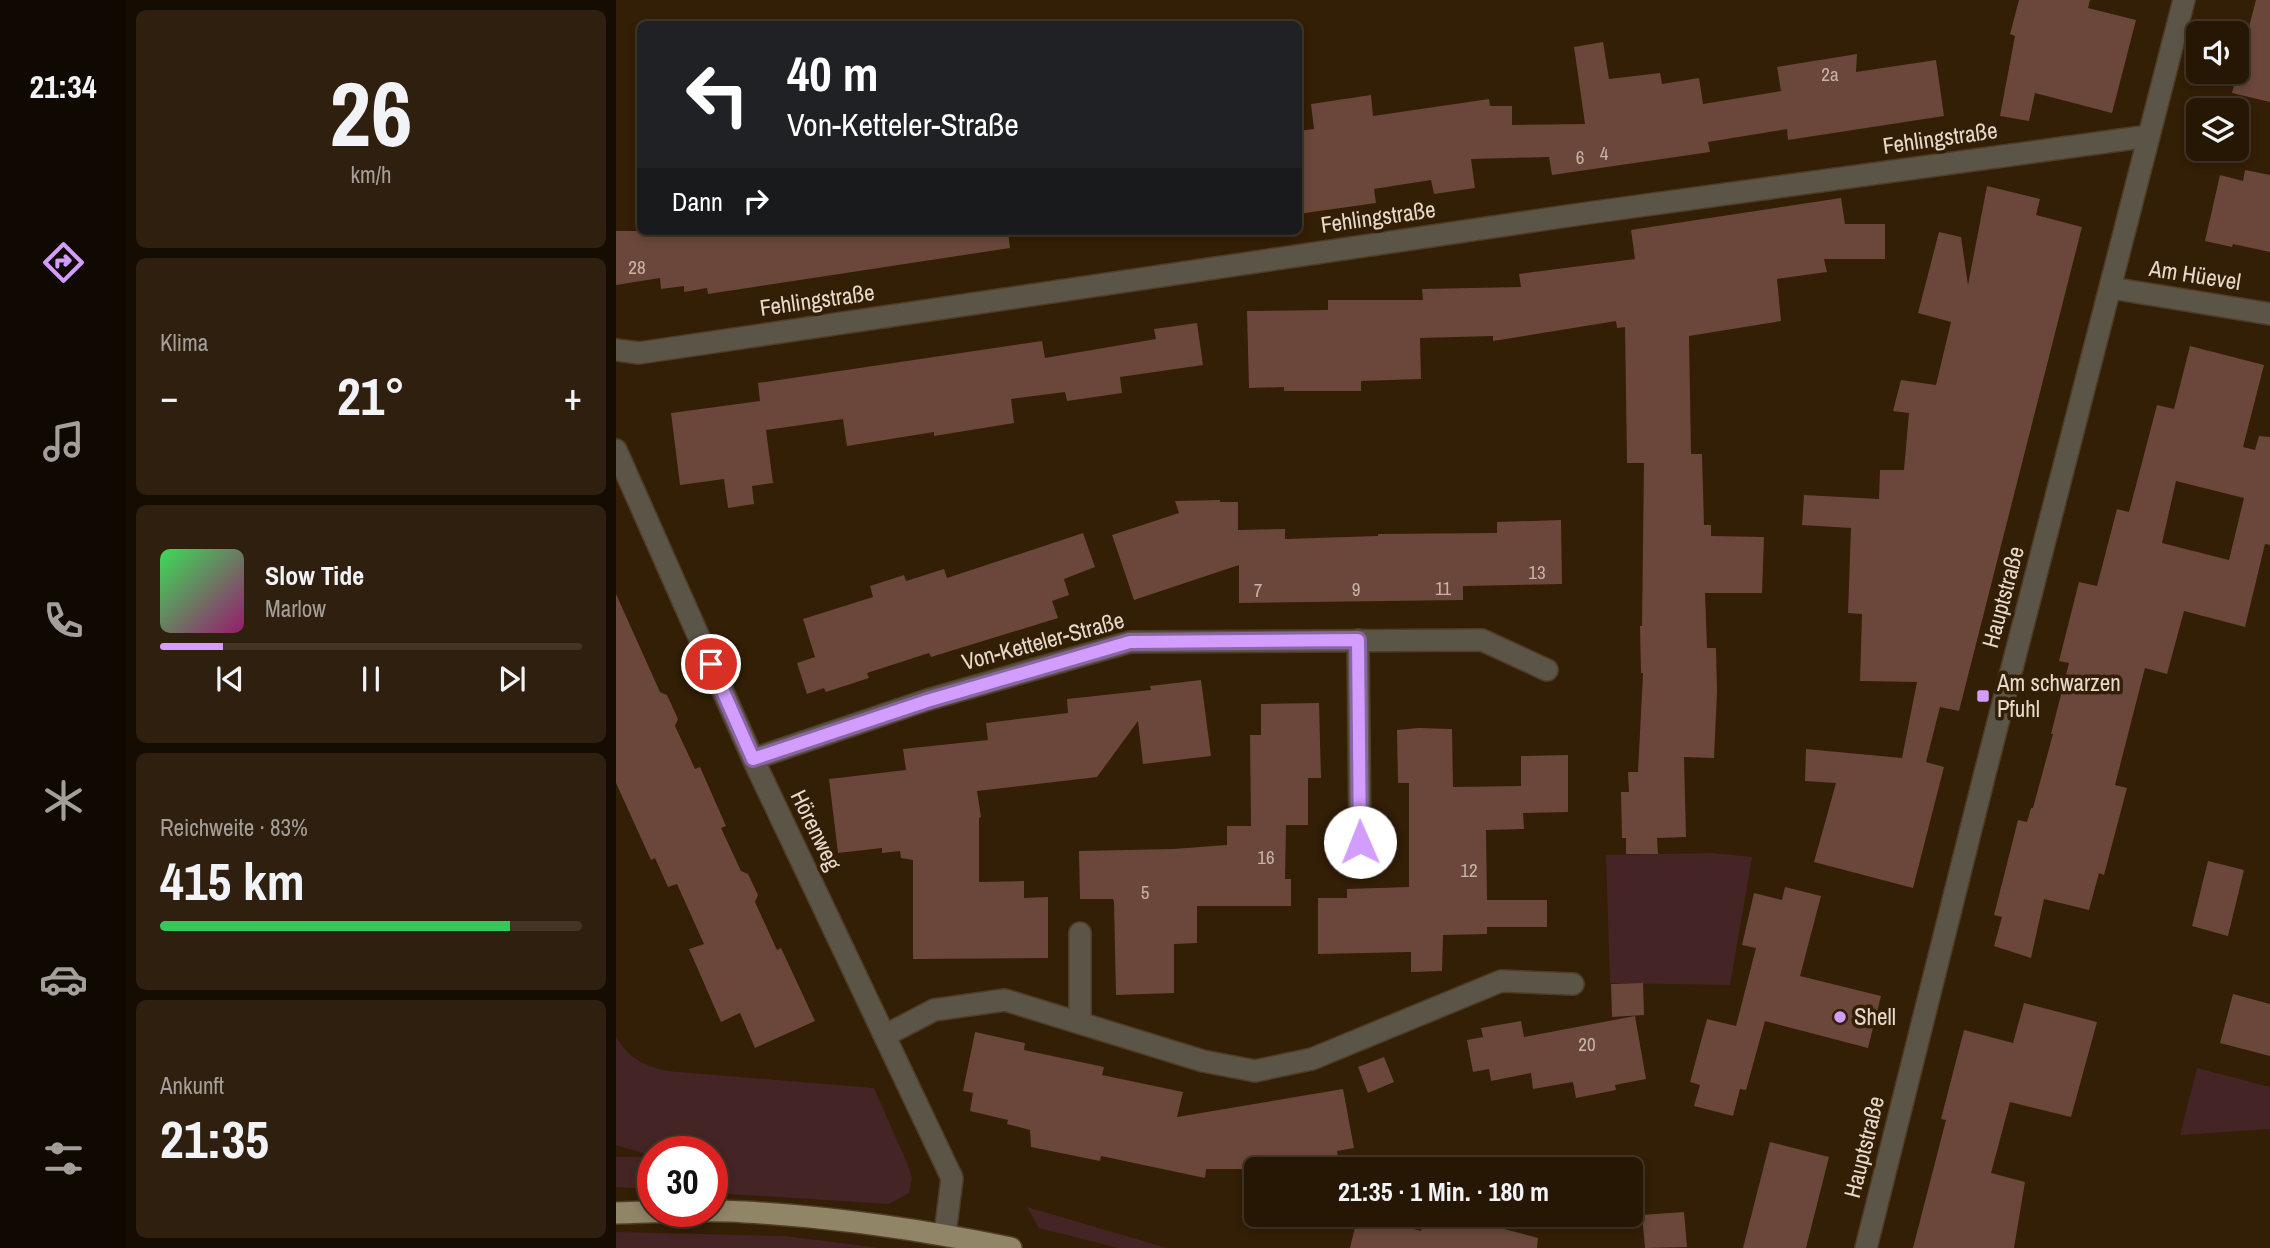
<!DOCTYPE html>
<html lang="de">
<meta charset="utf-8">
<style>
body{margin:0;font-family:"Archivo Narrow",sans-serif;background:#2e1f0e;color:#f1f3f6;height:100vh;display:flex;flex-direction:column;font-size:26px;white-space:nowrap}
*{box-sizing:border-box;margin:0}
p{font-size:23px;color:#a49f9a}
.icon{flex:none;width:38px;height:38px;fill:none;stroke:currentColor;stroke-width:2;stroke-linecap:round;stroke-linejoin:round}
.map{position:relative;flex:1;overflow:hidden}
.panel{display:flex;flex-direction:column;gap:10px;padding:10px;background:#150c02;width:490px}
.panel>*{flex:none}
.top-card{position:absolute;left:21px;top:21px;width:665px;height:214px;border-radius:10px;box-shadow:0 4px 10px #0003,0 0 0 2px #423526;background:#202124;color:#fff;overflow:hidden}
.controls{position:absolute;left:1570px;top:21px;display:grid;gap:14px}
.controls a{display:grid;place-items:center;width:63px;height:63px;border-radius:10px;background:#261604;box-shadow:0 4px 10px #0003,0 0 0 2px #423526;font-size:35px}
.speed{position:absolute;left:21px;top:1136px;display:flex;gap:14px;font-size:35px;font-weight:700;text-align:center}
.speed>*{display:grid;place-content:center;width:91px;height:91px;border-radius:50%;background:#261604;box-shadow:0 4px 10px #0003,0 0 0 2px #423526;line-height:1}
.speed .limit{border:10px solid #d22;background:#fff;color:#111}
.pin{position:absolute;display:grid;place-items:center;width:60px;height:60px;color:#fff;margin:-30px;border:4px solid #fff;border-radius:50%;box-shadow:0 2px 7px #0007}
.me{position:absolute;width:77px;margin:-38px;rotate:359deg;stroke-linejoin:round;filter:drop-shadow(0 0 5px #0008)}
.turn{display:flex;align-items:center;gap:24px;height:147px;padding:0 35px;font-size:32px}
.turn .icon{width:91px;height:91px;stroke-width:2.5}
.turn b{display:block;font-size:49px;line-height:60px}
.then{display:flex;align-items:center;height:66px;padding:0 35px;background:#0003;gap:14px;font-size:26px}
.big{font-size:52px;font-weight:700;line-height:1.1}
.panel .widget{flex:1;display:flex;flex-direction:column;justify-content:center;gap:10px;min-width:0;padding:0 24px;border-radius:10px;background:#2e1f0e}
.panel .dial{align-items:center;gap:0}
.dial b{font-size:91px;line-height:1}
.song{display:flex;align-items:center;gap:21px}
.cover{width:84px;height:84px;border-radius:10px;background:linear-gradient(135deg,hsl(130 70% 55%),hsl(320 70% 35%))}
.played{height:7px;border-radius:4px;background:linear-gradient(90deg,#d29dfd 15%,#423526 15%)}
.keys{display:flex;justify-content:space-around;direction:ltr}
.heat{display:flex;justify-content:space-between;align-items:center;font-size:38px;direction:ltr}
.charge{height:10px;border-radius:5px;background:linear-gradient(90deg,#34c759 83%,#423526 0)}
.trip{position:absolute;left:628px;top:1157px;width:399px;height:70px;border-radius:10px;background:#261604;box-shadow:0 4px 10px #0003,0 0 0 2px #423526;font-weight:700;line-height:70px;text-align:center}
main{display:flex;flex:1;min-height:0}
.dock{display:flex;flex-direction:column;width:126px;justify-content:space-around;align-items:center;background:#0f0902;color:#a49f9a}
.dock .icon{width:49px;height:49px}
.dock .selected{color:#d29dfd}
.dock b{font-size:32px;color:#f1f3f6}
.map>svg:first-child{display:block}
.green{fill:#442425}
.building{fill:#6a473a;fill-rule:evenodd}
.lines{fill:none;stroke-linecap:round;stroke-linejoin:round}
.minor-casing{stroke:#503c26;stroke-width:24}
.major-casing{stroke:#503c26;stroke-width:24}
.minor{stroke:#5a5547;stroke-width:21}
.major{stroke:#918568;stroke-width:21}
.route-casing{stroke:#8866a4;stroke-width:18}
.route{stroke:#d29dfd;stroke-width:12}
.poi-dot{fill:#d29dfd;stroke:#331e06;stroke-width:2.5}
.labels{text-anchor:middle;stroke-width:7;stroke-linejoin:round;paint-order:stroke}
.number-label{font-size:19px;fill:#c8b4a7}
.street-label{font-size:23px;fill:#e7d9cb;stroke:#331e06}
.poi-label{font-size:23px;fill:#e7d9cb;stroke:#331e06;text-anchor:start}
</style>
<main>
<nav class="dock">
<b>21:34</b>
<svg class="icon selected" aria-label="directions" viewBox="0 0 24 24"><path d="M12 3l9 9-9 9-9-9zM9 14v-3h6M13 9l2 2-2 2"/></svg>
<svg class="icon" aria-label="music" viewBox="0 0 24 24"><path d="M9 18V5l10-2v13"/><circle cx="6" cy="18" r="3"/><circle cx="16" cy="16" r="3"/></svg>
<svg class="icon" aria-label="phone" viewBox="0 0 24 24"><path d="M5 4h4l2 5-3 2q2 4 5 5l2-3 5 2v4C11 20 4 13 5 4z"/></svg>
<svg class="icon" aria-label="climate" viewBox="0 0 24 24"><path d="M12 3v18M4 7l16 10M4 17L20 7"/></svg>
<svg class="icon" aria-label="car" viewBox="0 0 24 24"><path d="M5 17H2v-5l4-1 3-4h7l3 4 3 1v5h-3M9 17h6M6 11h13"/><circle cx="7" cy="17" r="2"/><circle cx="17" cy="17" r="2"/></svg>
<svg class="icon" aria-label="filters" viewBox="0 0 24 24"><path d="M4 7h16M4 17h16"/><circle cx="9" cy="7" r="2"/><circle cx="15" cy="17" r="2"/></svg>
</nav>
<section class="panel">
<div class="widget dial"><b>26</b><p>km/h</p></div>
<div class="widget"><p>Klima</p>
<div class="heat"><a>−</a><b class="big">21°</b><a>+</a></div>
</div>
<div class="widget">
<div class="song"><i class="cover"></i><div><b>Slow Tide</b><p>Marlow</p></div></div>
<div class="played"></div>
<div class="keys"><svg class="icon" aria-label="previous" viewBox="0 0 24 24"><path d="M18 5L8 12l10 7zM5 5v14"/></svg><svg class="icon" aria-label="pause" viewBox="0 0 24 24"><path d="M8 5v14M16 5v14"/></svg><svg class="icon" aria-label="next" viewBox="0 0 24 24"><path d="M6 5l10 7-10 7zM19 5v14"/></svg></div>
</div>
<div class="widget"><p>Reichweite · 83%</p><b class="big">415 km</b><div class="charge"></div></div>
<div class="widget"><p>Ankunft</p><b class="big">21:35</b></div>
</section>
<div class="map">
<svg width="1654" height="1248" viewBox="0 0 1654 1248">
<rect width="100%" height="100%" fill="#331e06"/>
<g class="green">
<polygon points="1096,853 1136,857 1114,985 994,983 990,855"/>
<path d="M0,1037C13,1058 28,1066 51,1071L258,1088L291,1163L296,1178L293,1193L273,1204L96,1193V1152H37V1156L0,1145Z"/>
<polygon points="1581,1068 1654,1087 1654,1129 1564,1135"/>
<polygon points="0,1157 37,1157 37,1189 0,1187"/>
<polygon points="411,1207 551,1248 502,1248 423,1228"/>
<polygon points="0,1232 169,1236 264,1248 0,1248"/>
</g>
<g class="building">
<polygon points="1403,0 1474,0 1472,8 1520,20 1496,113 1419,93 1413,121 1384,116 1399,36 1394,34"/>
<polygon points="1640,0 1654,0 1654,102 1616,93"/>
<polygon points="987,42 993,79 1044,73 1046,84 1083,78 1087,104 1165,91 1161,67 1241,54 1240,72 1320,60 1328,116 1172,140 1171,129 1092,142 1094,152 936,175 933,157 855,159 859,188 818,194 815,180 758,189 760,203 682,214 682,131 698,129 695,104 755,95 757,116 873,99 874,106 896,106 896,125 969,124 958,47"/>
<polygon points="1629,170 1654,175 1654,252 1617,244 1616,247 1589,241 1604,175 1627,181"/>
<polygon points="1371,186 1424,199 1420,215 1466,227 1343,711 1324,707 1310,762 1328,767 1297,888 1198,862 1220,783 1189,781 1190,749 1286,758 1301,682 1244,681 1246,614 1232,613 1235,528 1186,525 1188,495 1263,499 1264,470 1288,470 1293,413 1277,411 1285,380 1320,385 1335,322 1302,313 1323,232 1345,237 1352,285"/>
<polygon points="1225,198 1229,224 1269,224 1269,259 1208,259 1211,272 1161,279 1165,321 1073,336 1075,454 1086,454 1088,525 1095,525 1095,536 1148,537 1146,593 1089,593 1091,648 1100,648 1101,692 1098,758 1068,757 1070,837 1041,838 1042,854 1010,854 1010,838 1006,838 1005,792 1013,792 1012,772 1022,772 1027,673 1025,673 1024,626 1026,626 1028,463 1011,463 1009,327 1001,328 1000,321 877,341 877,336 804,338 805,379 745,381 745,391 668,391 668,387 633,388 631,311 712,310 712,300 807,300 806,289 905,287 903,274 1019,259 1015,230"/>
<polygon points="0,231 392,231 394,248 92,294 91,288 68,292 68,286 45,289 44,278 0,285"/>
<polygon points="581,323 587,365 504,377 506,393 451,401 449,392 395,399 398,423 318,436 318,432 231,446 227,419 150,430 157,483 136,486 138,504 112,508 108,479 64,485 55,413 144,401 142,383 426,341 429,358 540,339 538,329"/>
<path d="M1574,346L1648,365L1627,447L1639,450L1643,436L1654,437V545L1649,544L1629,627L1568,611L1551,674L1529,668L1499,785L1511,788L1488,875L1483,873L1473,910L1428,899L1415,958L1378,946L1386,917L1378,915L1402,820L1411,822L1415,808H1417L1437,734H1435L1453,663L1443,661L1463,582L1481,586L1501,509L1513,512L1541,405L1558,409ZM1560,481L1628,498L1613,560L1546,543Z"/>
<polygon points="604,500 604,502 622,502 622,530 669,529 669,539 762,536 762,534 881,533 881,522 945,520 946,584 847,586 847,600 623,603 623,565 518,600 496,535 563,513 559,501"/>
<polygon points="467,533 479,567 448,579 453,595 436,601 442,618 315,657 313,653 251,673 253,678 210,692 208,688 191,694 181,663 199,657 187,619 257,597 254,586 288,575 290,581 328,569 331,578"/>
<polygon points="0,594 44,692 51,695 62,719 59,726 79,769 84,767 110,826 105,828 125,871 132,874 142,895 139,902 161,950 165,948 199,1021 139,1048 124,1013 105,1022 73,949 88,944 61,884 52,887 39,858 35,860 0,783"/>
<polygon points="585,680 595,756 527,764 522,721 481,777 361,791 365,817 363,818 363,882 408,881 408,898 432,897 432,958 297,959 297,860 285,858 284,851 266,853 266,848 222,853 213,779 290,770 287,749 372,740 370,723 452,713 451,699 535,690 534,686"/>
<polygon points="703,703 705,778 692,778 692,825 670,825 669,879 675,879 675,906 581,906 581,943 558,944 558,993 500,995 498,902 497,899 464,899 463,851 557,849 611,845 611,826 635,826 634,735 645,735 645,704"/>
<polygon points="802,728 836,729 837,787 905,786 905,756 952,755 952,812 907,813 908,829 870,830 871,900 931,900 931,927 871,927 871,934 827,935 826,971 795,972 795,952 702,954 702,898 731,898 731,889 793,887 793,783 782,783 781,730"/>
<polygon points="1592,861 1628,870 1612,936 1576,926"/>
<polygon points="1169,887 1205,896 1184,976 1265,996 1252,1048 1149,1021 1130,1090 1124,1089 1117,1116 1078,1106 1084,1085 1074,1082 1091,1019 1120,1026 1140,948 1126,945 1138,893 1166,900"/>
<polygon points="1027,983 1028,1015 996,1017 995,984"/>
<polygon points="1617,994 1654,1004 1654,1056 1604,1043"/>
<polygon points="1408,1003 1481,1022 1455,1117 1394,1102 1375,1173 1409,1182 1398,1248 1297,1248 1330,1120 1325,1119 1348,1030 1397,1043"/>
<polygon points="1019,1016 1030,1079 999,1085 1000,1090 960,1098 957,1082 917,1089 915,1073 875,1081 873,1069 857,1072 851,1040 867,1037 865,1028 905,1021 908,1037"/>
<polygon points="359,1032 409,1043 408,1050 488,1067 486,1075 567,1092 561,1117 727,1089 738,1148 721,1151 724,1169 590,1169 589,1178 485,1156 484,1161 415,1147 414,1130 391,1124 392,1120 354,1111 357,1093 347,1091"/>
<polygon points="768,1057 778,1082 752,1093 742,1067"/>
<polygon points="1154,1142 1213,1157 1190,1248 1127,1248"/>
<polygon points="1068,1212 1071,1247 1029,1248 1026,1215"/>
<polygon points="809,1214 831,1214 922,1238 921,1248 734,1248 742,1215 805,1231"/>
</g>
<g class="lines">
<defs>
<g id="minor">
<polyline points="1495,288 1654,314"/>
<polyline points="0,350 23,353 972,213 1533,136"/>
<polyline points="0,450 137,759 336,1178 329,1234"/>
<polyline points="742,640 744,842"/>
<polyline points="137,759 311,700 514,642 866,640 931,670"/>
<polyline points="464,1023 464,933"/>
<polyline points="270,1035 318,1010 389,1000 587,1061 639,1071 696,1059 885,981 957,984"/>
<polyline points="1250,1248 1369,773 1568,0"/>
</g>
<path id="major" d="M0,1213C43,1212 86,1209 129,1212C218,1217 308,1230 395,1248"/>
</defs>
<use href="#minor" class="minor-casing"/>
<use href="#major" class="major-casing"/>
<use href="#minor" class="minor"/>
<use href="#major" class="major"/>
</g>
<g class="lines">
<defs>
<polyline id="route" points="95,664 137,759 311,701 514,642 742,640 744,842"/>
</defs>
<use href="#route" class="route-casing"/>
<use href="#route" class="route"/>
</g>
<g class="poi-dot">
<rect x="1360" y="689" width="14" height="14" rx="3.5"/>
<circle cx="1224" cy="1017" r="7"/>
</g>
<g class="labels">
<g class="number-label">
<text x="1214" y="81">2a</text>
<text x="988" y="160">4</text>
<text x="964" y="164">6</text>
<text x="21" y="274">28</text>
<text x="921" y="579">13</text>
<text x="827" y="595">11</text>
<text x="740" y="596">9</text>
<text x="642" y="597">7</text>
<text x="650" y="864">16</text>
<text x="853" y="877">12</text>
<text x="529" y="899">5</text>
<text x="971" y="1051">20</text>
</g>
<g class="street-label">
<text transform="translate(1324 138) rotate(-8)" y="8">Fehlingstraße</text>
<text transform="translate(762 217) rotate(-8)" y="8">Fehlingstraße</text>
<text transform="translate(1579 275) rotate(9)" y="8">Am Hüevel</text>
<text transform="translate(201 300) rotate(-8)" y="8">Fehlingstraße</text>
<text transform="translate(1387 597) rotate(-75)" y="8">Hauptstraße</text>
<text transform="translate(427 641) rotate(-15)" y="8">Von-Ketteler-Straße</text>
<text transform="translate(200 830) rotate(64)" y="8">Hörenweg</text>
<text transform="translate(1248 1147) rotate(-76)" y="8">Hauptstraße</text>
</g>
<g class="poi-label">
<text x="1381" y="691">Am schwarzen<tspan x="1381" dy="26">Pfuhl</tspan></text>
<text x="1238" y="1025">Shell</text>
</g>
</g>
</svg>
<div class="controls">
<a><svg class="icon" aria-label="sound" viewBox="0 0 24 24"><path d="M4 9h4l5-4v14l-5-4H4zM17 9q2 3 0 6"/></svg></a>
<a><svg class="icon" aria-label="layers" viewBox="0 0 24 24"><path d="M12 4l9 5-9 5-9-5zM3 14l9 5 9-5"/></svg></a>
</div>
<div class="speed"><div class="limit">30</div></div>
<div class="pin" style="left:95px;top:664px;background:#d93025"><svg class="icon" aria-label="arrive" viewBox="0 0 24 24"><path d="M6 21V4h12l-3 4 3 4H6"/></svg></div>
<svg class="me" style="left:744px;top:842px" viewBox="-20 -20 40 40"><circle r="19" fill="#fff"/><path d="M0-13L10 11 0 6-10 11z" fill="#d29dfd"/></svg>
<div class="trip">21:35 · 1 Min. · 180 m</div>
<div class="top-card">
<div class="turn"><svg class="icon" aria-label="left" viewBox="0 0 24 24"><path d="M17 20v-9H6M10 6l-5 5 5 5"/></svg><div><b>40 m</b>Von-Ketteler-Straße</div></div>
<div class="then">Dann<svg class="icon" aria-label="right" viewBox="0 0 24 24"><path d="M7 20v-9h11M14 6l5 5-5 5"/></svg></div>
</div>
</div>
</main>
